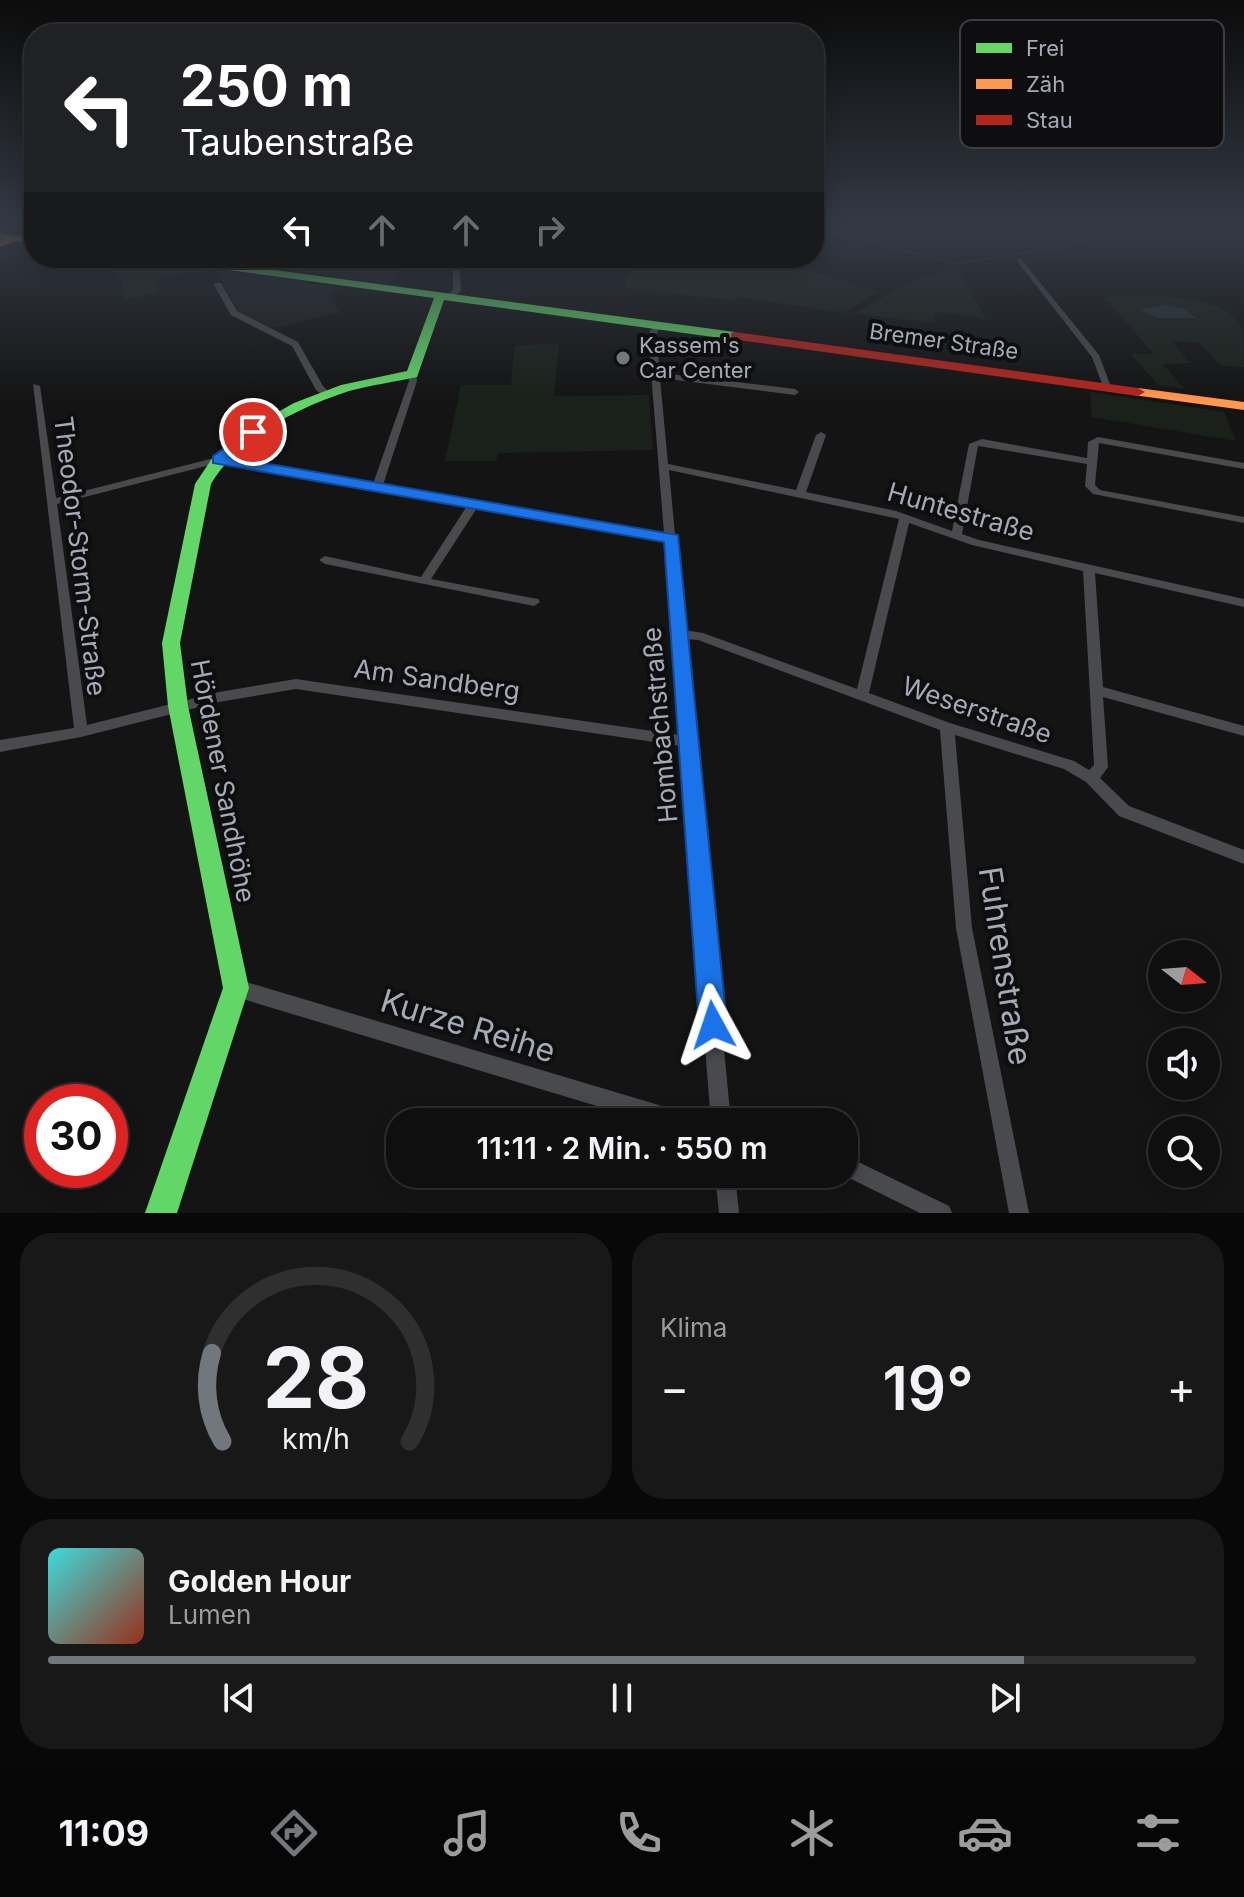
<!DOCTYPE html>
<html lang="de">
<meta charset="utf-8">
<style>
body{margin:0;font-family:Inter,sans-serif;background:#181818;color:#f1f3f6;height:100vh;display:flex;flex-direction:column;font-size:30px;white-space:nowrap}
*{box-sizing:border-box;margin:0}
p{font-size:26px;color:#9b9c9e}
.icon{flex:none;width:44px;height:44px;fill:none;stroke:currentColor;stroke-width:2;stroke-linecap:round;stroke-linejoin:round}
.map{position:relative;height:1213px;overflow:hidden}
.side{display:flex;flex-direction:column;gap:20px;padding:20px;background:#080808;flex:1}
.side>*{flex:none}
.guide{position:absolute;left:24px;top:24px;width:800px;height:244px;border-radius:32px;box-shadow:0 4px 20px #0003,0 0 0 2px #2f2f2f;background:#202124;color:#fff;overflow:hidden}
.needle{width:52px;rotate:107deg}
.fabs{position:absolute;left:1148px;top:940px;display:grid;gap:16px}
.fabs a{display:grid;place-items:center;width:72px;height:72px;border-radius:50%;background:#0f0f0f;box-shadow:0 4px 20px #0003,0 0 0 2px #2f2f2f;font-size:40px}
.speed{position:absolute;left:24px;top:1084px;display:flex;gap:16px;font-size:40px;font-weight:700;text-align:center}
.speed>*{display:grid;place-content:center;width:104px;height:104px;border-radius:50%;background:#0f0f0f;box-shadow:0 4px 20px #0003,0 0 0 2px #2f2f2f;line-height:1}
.speed .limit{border:12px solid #d22;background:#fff;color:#111}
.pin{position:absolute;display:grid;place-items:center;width:68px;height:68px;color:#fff;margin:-34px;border:4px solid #fff;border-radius:50%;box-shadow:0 2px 8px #0007}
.me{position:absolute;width:88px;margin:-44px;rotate:355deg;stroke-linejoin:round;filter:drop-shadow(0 0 6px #0008)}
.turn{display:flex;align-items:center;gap:28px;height:168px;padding:0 24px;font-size:36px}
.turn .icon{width:104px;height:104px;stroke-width:2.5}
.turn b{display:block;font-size:56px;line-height:68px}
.lanes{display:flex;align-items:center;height:76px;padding:0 24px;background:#0003;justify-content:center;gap:40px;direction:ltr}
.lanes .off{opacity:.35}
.big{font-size:60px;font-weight:600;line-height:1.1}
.side .card{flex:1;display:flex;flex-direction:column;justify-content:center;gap:12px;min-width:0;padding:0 28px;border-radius:32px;background:#181818}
.side .dial{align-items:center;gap:0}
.dial svg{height:208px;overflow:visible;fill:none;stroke:#2f2f2f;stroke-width:7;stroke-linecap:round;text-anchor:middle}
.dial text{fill:#f1f3f6;stroke:none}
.song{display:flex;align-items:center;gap:24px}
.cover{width:96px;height:96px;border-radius:12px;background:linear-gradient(135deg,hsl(180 70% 55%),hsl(10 70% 35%))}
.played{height:8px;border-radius:4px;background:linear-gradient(90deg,#72767d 85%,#2f2f2f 85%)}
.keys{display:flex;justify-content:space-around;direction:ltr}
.heat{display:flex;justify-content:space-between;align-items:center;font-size:44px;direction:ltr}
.side .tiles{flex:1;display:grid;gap:20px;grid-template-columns:1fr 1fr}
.card:last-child{grid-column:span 2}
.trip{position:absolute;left:386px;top:1108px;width:472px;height:80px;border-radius:32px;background:#0f0f0f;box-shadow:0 4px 20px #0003,0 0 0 2px #2f2f2f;font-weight:600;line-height:80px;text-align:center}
.dock{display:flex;height:128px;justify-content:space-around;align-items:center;background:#060606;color:#9b9c9e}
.dock .icon{width:56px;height:56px}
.dock .current{color:#72767d}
.dock b{font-size:36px;color:#f1f3f6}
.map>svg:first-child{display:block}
.built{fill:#1e1e20}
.green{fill:#1a211a}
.water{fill:#273036}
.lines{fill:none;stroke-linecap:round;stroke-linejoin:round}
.stream{stroke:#273036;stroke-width:2}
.street{fill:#484a4d;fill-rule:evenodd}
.fast{fill:#63d668;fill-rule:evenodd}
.slow{fill:#ff974d;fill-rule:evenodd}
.jam{fill:#b3261e;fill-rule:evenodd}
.wall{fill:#3b3b3e}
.shaded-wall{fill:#272728}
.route{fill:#1a73e8;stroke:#114b97;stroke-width:2}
.poi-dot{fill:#72767d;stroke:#0e0e10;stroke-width:3}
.labels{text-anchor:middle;stroke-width:8;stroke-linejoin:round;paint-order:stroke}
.far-street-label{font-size:22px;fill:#a4abb6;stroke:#0e0e10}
.far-poi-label{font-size:22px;fill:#a4abb6;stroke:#0e0e10;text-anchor:start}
.street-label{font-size:26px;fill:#a4abb6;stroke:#0e0e10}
.near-street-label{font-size:32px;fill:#a4abb6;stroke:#0e0e10}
.key{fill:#0e0e10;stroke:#3b3d42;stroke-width:2}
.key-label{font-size:22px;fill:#a4abb6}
</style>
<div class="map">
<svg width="1244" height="1213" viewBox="0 0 1244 1213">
<rect width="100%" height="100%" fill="#141414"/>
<g class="built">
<polygon points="209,258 385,258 413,262 388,284"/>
<polygon points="223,269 344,288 328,292 341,312 272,328 238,312 218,272"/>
</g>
<g class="green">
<polygon points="104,258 140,258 223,269 155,279 159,292 126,299 122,283"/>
<polygon points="581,258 782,258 778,261 878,292 844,313 738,297 733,300 625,288 629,267"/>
<polygon points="957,267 986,319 936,312 934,323 853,314 916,279"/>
<path d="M1104,297C1141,297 1224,289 1243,330C1244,339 1244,357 1244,367L1221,366L1199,343L1172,341L1190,363L1163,364L1184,389L1158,385L1131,354H1154Z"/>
<polygon points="559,344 554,396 649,395 653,450 498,453 496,461 445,461 461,385 511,385 515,345"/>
<polygon points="1090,392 1224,412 1236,441 1092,417"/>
</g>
<polygon class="water" points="1166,305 1183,308 1196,318 1157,318 1140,310"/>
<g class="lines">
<g class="stream">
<polyline points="1111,232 1115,230"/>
<polyline points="814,241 828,235 844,235 945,261"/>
<polyline points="954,264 1063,247 1104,234"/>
</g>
<g class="street">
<polygon points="453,258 459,258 461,291 450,299 446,297 453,290"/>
<polygon points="1017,259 1021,259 1099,355 1111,387 1110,389 1104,389 1092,357 1017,261"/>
<polygon points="215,283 221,283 237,311 298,342 323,386 331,394 330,396 324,396 316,390 292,346 231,315 214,285"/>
<path d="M654,324L661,326L656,335L660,373L795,389L799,392L795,395L660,378L668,464L796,490L816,435L821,432L826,435L806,492L896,511L952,531L969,444L982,439L1087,458L1088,442L1098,437L1244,463V469L1099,443L1095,485L1100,490L1244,517V523L1093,494L1085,486L1087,464L978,446L962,534L979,540L1244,599V607L1095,573L1103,687L1244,726V736L1103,697L1108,767L1100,778L1129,806L1244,850V864L1119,816L1086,782L1064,769L955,735L972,928L1029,1213H1009L956,928L940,730L698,640L685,639L694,738L697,742L695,746L731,1122H711L681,746L296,689L219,702L81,737L0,752V740L74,728L33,384L40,386L56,498L218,457L373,484L409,381L408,374L412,371L416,374L417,381L383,485L664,533L648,335ZM218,463L467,506L421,577L325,556L319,560L325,564L534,606L540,602L538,599L431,579L477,508L664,540L680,735L296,679L219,692L87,725L57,504ZM669,470L899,519L857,689L703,633L684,630L676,541L677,538L675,535ZM909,523L972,545L1083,571L1094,765L1089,770L1074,761L950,723L869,693Z"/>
<polygon points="236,979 682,1112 689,1115 692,1122 650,1122 236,997 230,994 227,988 230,982"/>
<polygon points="844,1155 949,1206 952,1213 920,1213 841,1174 844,1174"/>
<polygon points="715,1174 735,1174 739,1213 719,1213"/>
</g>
<g class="fast">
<polygon points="0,233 34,238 34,244 0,239"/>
<path d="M157,258H185L735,332L741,336L735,340L444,300L417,377C394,382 371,385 349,391C297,408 239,437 211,484L180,643L188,706L249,988L177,1213H145L223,988L168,706L162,643L195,484L213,457L248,429L294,403L341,385L407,371L434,298L162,261Z"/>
</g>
<g class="slow">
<polygon points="19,235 24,238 22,240 0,246 0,240"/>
<polygon points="1138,388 1244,402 1244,410 1133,395 1131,392"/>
</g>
<polygon class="jam" points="735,332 1138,388 1145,392 1138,396 731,339 731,333"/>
</g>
<polygon class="wall" points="319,258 359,258 348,267 320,263"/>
<polygon class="shaded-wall" points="346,258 359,258 348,267"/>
<linearGradient id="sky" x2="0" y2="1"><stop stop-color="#0b0b0b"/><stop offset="0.57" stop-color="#343a45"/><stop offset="1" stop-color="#343a45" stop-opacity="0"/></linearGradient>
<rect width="1244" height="400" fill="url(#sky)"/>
<polygon class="route" points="253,428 260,432 258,435 230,457 678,535 727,1025 723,1035 713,1039 703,1035 699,1025 664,542 213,463 213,456"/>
<circle class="poi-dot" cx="623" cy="358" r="8"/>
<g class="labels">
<g class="far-street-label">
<text transform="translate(944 341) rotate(8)" y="8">Bremer Straße</text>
</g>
<g class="far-poi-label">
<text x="639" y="353">Kassem's<tspan x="639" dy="25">Car Center</tspan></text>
</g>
<g class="street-label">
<text transform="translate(961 512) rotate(16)" y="9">Huntestraße</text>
<text transform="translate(80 556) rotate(83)" y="9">Theodor-Storm-Straße</text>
<text transform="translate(437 680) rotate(8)" y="9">Am Sandberg</text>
<text transform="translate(977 710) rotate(19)" y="9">Weserstraße</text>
<text transform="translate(660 725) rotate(-95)" y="9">Hombachstraße</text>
<text transform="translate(223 781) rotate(79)" y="9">Hördener Sandhöhe</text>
</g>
<g class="near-street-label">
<text transform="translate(1005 966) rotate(81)" y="11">Fuhrenstraße</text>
<text transform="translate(468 1026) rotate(17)" y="11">Kurze Reihe</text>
</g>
</g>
<rect x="960" y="20" width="264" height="128" rx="12" class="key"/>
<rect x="976" y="43" width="36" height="10" fill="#63d668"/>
<rect x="976" y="79" width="36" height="10" fill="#ff974d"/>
<rect x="976" y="115" width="36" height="10" fill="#b3261e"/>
<g class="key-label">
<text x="1026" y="56">Frei</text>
<text x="1026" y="92">Zäh</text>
<text x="1026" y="128">Stau</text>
</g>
</svg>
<div class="fabs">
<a><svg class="needle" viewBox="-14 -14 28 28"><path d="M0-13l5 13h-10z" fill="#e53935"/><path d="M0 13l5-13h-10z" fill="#9b9c9e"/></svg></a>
<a><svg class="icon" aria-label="sound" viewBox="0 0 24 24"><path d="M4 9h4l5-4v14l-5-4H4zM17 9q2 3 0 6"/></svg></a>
<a><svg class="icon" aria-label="search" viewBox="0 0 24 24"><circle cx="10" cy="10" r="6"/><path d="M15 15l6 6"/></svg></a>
</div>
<div class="speed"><div class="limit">30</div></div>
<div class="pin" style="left:253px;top:432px;background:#d93025"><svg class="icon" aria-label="arrive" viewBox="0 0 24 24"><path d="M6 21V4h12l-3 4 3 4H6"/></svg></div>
<svg class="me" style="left:713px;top:1025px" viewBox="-20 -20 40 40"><path d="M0-17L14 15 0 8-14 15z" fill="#1a73e8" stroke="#fff" stroke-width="4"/></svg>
<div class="trip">11:11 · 2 Min. · 550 m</div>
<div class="guide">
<div class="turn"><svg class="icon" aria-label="left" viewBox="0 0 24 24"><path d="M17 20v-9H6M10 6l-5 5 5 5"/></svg><div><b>250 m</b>Taubenstraße</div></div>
<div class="lanes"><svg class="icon" aria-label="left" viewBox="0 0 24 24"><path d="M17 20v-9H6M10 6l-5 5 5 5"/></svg><svg class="icon off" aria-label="ahead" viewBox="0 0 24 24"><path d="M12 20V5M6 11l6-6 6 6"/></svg><svg class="icon off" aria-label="ahead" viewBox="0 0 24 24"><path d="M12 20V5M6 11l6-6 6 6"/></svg><svg class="icon off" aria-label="right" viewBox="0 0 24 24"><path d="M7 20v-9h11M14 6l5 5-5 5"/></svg></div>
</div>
</div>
<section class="side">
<div class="tiles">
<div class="card dial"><svg viewBox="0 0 100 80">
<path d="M14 69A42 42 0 1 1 86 69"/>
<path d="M14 69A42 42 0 0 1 10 35" stroke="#72767d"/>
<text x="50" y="56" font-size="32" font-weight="700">28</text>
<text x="50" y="72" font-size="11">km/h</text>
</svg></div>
<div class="card"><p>Klima</p>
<div class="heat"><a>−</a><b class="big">19°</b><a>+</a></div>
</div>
<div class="card">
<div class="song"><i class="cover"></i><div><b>Golden Hour</b><p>Lumen</p></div></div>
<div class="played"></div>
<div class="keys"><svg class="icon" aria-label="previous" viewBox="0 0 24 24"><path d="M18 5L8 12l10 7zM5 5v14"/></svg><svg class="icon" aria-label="pause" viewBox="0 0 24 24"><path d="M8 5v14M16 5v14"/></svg><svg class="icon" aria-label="next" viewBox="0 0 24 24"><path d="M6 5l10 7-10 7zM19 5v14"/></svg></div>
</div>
</div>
</section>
<nav class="dock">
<b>11:09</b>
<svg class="icon current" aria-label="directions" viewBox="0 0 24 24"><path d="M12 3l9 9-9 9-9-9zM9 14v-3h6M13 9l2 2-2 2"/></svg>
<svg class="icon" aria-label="music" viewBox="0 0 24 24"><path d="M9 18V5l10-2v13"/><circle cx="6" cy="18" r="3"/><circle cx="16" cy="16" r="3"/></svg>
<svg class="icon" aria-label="phone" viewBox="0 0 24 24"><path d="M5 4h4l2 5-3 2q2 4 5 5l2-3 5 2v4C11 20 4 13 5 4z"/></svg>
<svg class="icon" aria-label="climate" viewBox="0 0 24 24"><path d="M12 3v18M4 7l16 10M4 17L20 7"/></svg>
<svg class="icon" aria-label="car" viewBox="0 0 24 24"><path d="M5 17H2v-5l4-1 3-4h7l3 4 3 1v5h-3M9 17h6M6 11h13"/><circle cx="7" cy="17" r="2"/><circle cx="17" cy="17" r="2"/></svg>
<svg class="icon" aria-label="filters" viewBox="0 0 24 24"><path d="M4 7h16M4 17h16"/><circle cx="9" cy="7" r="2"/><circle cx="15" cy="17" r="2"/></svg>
</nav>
